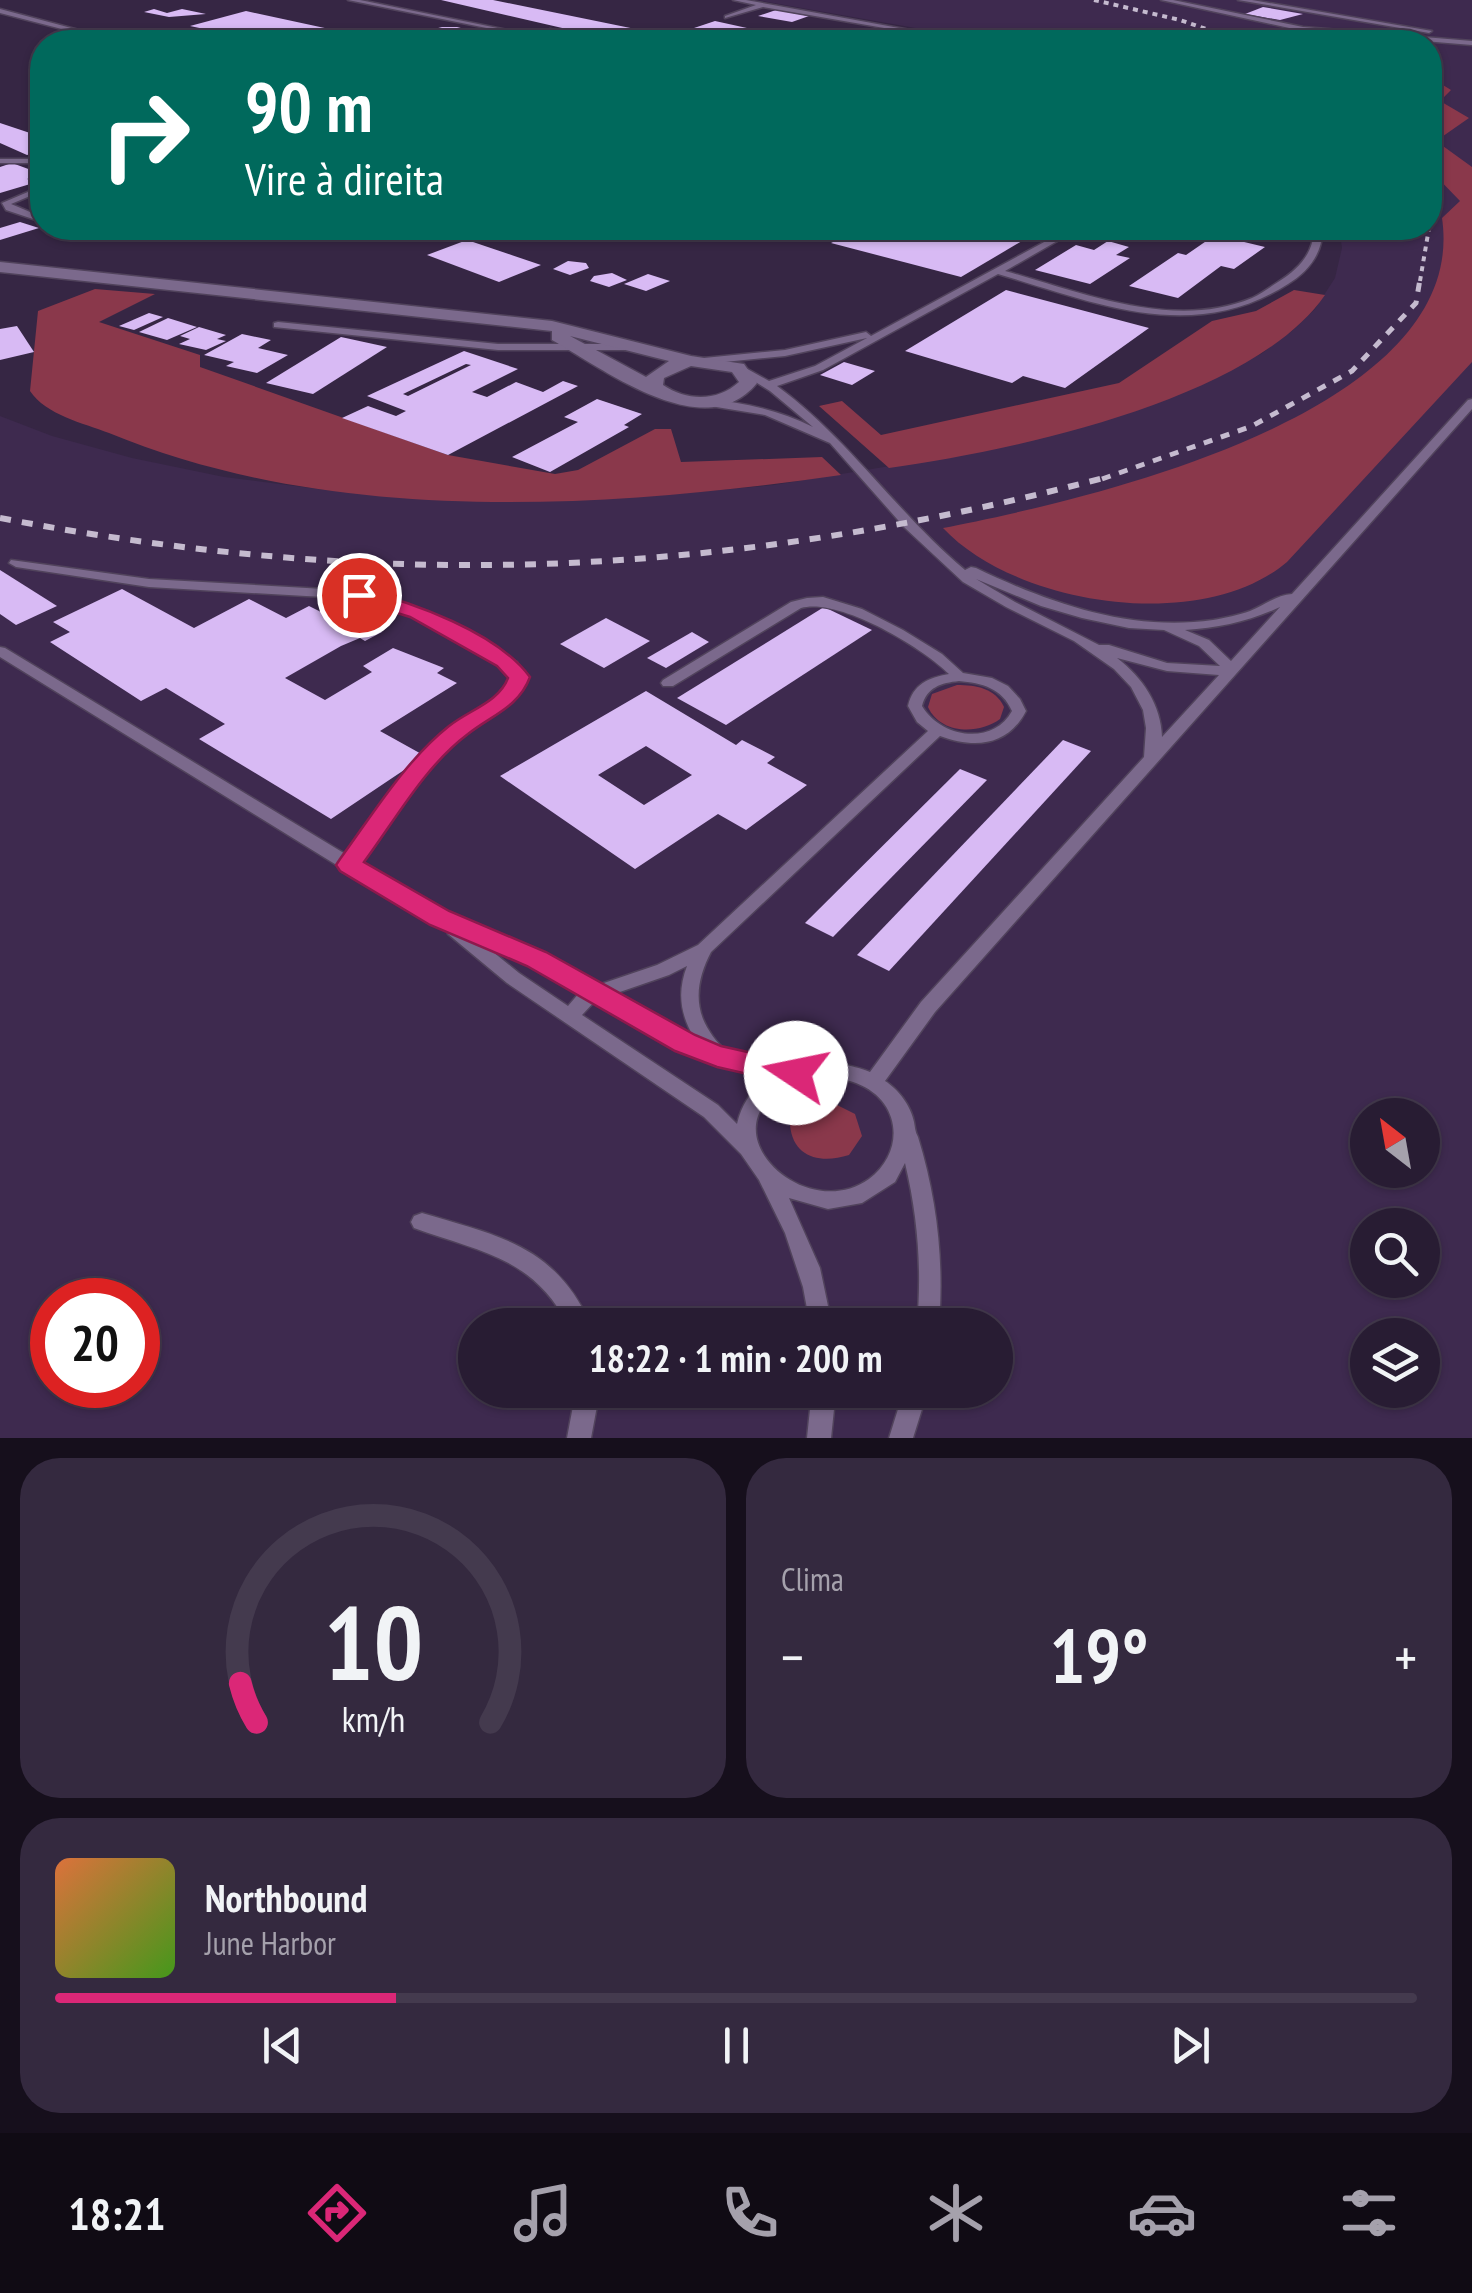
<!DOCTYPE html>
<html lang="pt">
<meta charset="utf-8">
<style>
body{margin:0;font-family:"PT Sans Narrow",sans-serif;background:#34293f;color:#f1f3f6;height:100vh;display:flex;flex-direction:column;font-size:38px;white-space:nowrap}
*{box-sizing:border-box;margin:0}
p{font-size:32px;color:#a5a1ac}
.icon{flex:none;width:55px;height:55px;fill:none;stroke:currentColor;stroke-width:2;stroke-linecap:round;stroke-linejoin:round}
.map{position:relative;height:1438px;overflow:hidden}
.sheet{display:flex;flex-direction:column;gap:20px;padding:20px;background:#160f1c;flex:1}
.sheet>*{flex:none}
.banner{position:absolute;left:30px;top:30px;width:1412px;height:210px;border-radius:40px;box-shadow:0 2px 8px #0004,0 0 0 2px #443a4e;background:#00695c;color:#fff;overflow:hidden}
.needle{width:65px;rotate:329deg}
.fabs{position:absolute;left:1350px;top:1098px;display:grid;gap:20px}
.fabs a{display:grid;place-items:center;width:90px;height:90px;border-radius:50%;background:#281c33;box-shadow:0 2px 8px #0004,0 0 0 2px #443a4e;font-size:50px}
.speed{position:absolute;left:30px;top:1278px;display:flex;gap:20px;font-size:50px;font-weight:700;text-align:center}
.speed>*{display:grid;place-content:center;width:130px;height:130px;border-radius:50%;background:#281c33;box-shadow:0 2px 8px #0004,0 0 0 2px #443a4e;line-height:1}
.speed .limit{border:15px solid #d22;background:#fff;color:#111}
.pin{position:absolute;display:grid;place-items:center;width:85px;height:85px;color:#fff;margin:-42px;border:5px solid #fff;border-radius:50%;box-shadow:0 2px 10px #0007}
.me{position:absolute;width:110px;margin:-55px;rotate:281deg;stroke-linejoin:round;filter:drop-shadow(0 0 8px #0008)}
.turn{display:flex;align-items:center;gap:35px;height:210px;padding:0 50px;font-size:45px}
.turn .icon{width:130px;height:130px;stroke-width:2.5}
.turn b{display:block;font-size:70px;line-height:85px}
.big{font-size:75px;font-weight:700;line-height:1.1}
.sheet .tile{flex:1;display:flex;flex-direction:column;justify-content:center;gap:15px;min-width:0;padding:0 35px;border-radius:40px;background:#34293f}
.sheet .dial{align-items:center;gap:0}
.dial svg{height:260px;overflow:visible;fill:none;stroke:#443a4e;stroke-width:7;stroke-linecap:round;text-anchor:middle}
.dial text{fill:#f1f3f6;stroke:none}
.song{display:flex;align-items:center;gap:30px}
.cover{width:120px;height:120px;border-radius:15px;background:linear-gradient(135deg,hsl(20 70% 55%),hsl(100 70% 35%))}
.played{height:10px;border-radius:5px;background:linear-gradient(90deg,#db2777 25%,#443a4e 25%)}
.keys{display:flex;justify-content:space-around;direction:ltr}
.heat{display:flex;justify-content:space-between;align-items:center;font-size:55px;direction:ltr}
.sheet .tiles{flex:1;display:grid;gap:20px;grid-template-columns:1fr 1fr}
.tile:last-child{grid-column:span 2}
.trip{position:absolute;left:458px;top:1308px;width:555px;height:100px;border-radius:50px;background:#281c33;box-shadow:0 2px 8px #0004,0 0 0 2px #443a4e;font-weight:700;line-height:100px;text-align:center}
.tabs{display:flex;height:160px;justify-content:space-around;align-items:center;background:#100b14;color:#a5a1ac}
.tabs .icon{width:70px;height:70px}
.tabs .active{color:#db2777}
.tabs b{font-size:45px;color:#f1f3f6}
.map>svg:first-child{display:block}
.built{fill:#3e2a4f;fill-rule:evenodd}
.green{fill:#8a384b}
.building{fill:#d8baf4;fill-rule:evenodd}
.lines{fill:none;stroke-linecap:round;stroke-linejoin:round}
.lane-casing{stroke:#51435c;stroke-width:3}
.street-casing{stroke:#51435c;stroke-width:3}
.lane{fill:#7b698c;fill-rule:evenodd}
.street{fill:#7b698c;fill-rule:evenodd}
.rail-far2{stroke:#c5bbcf;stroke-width:4;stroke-dasharray:5 5;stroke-linecap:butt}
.rail-far1{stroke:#c5bbcf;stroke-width:5;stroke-dasharray:9 9;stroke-linecap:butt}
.rail{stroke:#c5bbcf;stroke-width:6;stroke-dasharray:11 11;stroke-linecap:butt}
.route{fill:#db2777;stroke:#8e194d;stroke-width:2.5}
</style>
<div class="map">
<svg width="1472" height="1438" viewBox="0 0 1472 1438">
<rect width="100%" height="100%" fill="#362644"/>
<path class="built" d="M757,0H1472V1438H0V416L52,436L132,458L224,477L326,490L436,498L549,500L663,495L774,485L988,450L1155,403L1261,354L1292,331L1315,309L1335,278L1342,248L1339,228H1430V42H995ZM1368,1115H1422V1170H1368ZM1368,1225H1422V1280H1368ZM52,1300H138V1385H52ZM475,1325H995V1390H475ZM1368,1335H1422V1390H1368Z"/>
<g class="green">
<path d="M1430,77L1451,90L1440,101L1469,118L1436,141L1472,167V362L1287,562C1202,634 1016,606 943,528C1060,505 1472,420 1442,218L1460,201L1430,170Z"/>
<path d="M95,289L155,294L99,322L200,355V367L448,455L555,474L578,470L655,429H671L681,462L822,457L841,475C604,509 334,526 109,433C83,423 46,415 30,391L38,311Z"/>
<path d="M1294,290L1325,295C1252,401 1010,451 889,468L819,406L842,401L881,435L1119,383L1212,321L1256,311Z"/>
<path d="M957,685C976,685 995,688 1004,707L1000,719C978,735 940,734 928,707L932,694Z"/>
<path d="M831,1102L855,1114L862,1136L849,1155C821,1164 793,1158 790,1125L805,1107Z"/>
</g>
<g class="building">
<polygon points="441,0 493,0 655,33 672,28 685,31 715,21 810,42 623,42"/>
<polygon points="1263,7 1303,14 1280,20 1245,14"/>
<polygon points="154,9 167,13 182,9 206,14 169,17 144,12"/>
<polygon points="776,10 809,16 792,22 758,16"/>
<polygon points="246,11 385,41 385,42 265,42 190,26"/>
<polygon points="442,27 457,27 476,32 457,37 423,32"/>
<polygon points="0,123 42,137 42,151 27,155 0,143"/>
<polygon points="12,163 42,174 27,179 37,182 0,193 0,167"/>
<polygon points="20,222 39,228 0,240 0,228"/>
<polygon points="861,228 1044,228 961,277 831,243"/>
<polygon points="1215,235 1265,247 1234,269 1221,266 1178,298 1129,286 1178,253 1186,255"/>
<polygon points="467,240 473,242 541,265 499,282 427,255"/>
<polygon points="1108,241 1129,247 1116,255 1130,258 1090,284 1035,270 1076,245 1094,250"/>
<polygon points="568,261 586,263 589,268 570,275 553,269"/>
<polygon points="612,273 627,280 609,287 590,281 594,276"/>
<polygon points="648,274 670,281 646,291 624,284"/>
<polygon points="1006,290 1149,328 1065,388 1023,376 1012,383 905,351"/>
<polygon points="149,313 163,317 134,330 119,326"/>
<polygon points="168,318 197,327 167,340 139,332"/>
<polygon points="17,326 34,352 0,360 0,329"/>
<polygon points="199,327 226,335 217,339 226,341 206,350 179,344 190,339 180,336"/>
<polygon points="242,334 271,340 258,348 288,355 257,373 226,366 234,362 204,355"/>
<polygon points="341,337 387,347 313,394 266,383"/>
<path d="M464,351L518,369L472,392L487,397L516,382L543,392L563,381L578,386L448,455L342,418L368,406L396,416L406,411L367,396ZM466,364L471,365L408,396L403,394Z"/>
<polygon points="844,362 875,371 852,385 820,375"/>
<polygon points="597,399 642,414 624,425 629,427 550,472 512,457 578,422 564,417"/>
<polygon points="0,570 57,606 16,625 0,614"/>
<polygon points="122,589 194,628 249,599 286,618 309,606 325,614 335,609 382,632 365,641 360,638 341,646 285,678 325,700 372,672 363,666 393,648 444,668 437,673 457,683 380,731 425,756 331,819 199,739 225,724 166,688 141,701 50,642 70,632 53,622"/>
<polygon points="824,607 872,630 726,725 677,698"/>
<polygon points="606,618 650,641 604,668 560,644"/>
<polygon points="692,632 709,642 666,668 647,658"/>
<path d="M646,691L736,745L742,740L775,757L767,763L807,785L746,830L718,814L635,869L500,776ZM646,746L692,775L644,805L598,775Z"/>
<polygon points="1063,740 1091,751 889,971 857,955"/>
<polygon points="960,769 987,780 833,937 805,923"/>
</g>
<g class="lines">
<defs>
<g id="lane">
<polygon points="348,0 360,0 566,42 556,42"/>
<polygon points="733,0 746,0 976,42 965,42 763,7 725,18 725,16 756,5"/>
<polygon points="1161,0 1173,0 1303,27 1472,41 1472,45 1303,31"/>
<polygon points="1238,0 1252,0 1432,31 1429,33"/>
<polygon points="0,9 120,41 121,42 112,42 0,13"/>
<polygon points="550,29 603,40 606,42 596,42 548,32"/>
<rect x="0" y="159" width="42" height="4"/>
<polygon points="42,186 42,191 11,204 42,217 42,222 6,210 2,203"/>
<path d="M1070,228H1080L1005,271C1081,292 1173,331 1252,298C1261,294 1270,287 1278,282C1299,269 1314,253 1314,228H1322C1324,252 1308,272 1288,284C1193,345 1096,303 998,274L823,370L777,386C848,438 897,513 965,570L971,567L976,568C1049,603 1130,632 1213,620C1225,618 1239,615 1250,611C1264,605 1277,595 1292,594L1468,400L1472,399V409L935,1012L885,1081C898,1089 911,1106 914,1122C915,1127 915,1132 918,1137C937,1199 944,1260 939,1325H917C922,1270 918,1217 905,1163L895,1182L862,1203L828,1209L789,1198L820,1268L832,1325H810L803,1287L785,1233L759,1180L741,1154L704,1117L507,983L448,934L446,928L343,869L0,657V647L5,648L347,855C377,811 406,766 447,732C468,714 503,706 512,677L506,668L412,616L358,599L149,587L16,567L9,563L11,560L149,579L359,591L422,610L517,662L526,677C518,705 492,714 470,729C422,760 391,816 360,862L445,914L543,954L598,985L657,965L698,945L928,731L917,722L908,706C913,684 928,678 949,674C922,647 838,597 801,608L673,686H663L661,683L663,680L791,602L807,598L823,597L862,609L903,630L942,654L963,673L992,678L1008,686L1020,699L1026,711C1008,746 975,749 940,736L711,952C700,973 694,996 703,1019C707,1029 717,1044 726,1050C741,1059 777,1065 794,1065C805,1065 798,1063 809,1062C824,1060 856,1066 870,1072L921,1002L1144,757L1146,728L1143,710L1131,687L1114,669L1074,641L1006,607L963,582L905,528L830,443L765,415L704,405L698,402L704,399C742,402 779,410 813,427L770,391L733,368L742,366L769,381L815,366L867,338L785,356L704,364L699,361L704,358L785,350L866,332L871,336ZM976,579L1041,606L1082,618L1129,628L1164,630L1199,646L1220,666L1167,663L1109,645H1099L1015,602ZM1280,607L1231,661L1209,640L1185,630C1219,628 1250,621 1280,607ZM1117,658L1167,671L1219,675L1162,737C1161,705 1143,678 1117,658ZM959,681C982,683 1002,688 1012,711C993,746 941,738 922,706C927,687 941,683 959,681ZM482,943L531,964L580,992L568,1006L519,973ZM687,966C677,992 680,1015 695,1039L614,994L669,975ZM595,1001C650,1032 706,1067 770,1077C752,1089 742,1103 737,1124L718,1105L582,1015ZM811,1077C825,1078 843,1078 856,1083C901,1100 906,1151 869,1179C799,1229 688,1113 811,1077Z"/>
<polygon points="278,322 498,344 632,344 637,347 632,350 498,350 274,327 274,323"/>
<path d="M422,1213C499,1236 555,1245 591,1325H568C533,1257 480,1252 414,1228L411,1222L414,1216Z"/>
<polygon points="576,1390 600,1390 591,1438 567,1438"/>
<polygon points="812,1390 836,1390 831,1438 807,1438"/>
<polygon points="904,1390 928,1390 913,1438 889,1438"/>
</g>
<path id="street" d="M0,262L552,321L691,356L744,364L757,383C705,447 604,369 552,340V331L0,272ZM570,336L669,361L646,377ZM691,366L732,372L739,382C717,402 687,401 663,385L664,378Z"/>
</defs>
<use href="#lane" class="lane-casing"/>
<use href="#street" class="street-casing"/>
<use href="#lane" class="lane"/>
<use href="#street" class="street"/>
<g class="rail-far2">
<polyline points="1094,0 1180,20 1244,42"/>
<polyline points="1420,281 1430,222"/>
</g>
<polyline class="rail-far1" points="1102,479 1252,426 1352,371 1416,303 1420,279"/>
<path class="rail" d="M0,518C393,593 725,578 1111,476"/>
</g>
<path class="route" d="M359,589C412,602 497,632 530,677C519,707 492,715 468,734C425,766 396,819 364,862L449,911L546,952L695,1035L721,1046L806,1065L810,1073L806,1081L796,1085L717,1067L675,1051L527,966L430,925L340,871L336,865L340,859C373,814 405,761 449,726C469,710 499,702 508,678L497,666L410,617L352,599V591Z"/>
</svg>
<div class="fabs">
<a><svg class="needle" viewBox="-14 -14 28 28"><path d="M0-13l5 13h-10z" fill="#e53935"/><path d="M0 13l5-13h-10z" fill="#a5a1ac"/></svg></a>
<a><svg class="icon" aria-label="search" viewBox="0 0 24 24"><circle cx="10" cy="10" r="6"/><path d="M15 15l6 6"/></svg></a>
<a><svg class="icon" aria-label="layers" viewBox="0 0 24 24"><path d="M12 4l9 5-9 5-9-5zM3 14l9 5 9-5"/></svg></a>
</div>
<div class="speed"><div class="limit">20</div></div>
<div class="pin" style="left:359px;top:595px;background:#d93025"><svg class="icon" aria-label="arrive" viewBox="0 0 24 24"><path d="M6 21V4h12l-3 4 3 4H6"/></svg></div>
<svg class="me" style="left:796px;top:1073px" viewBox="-20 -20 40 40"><circle r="19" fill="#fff"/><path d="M0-13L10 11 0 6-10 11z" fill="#db2777"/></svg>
<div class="trip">18:22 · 1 min · 200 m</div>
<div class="banner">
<div class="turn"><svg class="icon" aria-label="right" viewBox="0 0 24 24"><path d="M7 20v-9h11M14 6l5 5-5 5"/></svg><div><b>90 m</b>Vire à direita</div></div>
</div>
</div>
<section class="sheet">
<div class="tiles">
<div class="tile dial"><svg viewBox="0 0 100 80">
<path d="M14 69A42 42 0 1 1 86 69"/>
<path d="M14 69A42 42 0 0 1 9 57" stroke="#db2777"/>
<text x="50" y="56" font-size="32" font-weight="700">10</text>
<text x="50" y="72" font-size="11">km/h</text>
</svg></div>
<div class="tile"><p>Clima</p>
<div class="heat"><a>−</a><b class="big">19°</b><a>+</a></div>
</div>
<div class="tile">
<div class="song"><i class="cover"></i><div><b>Northbound</b><p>June Harbor</p></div></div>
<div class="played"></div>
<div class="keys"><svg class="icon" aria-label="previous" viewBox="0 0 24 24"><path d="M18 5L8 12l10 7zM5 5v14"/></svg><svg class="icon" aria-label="pause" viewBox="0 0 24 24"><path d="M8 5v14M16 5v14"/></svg><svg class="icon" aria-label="next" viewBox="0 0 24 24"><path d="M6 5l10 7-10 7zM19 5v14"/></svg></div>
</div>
</div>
</section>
<nav class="tabs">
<b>18:21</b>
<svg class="icon active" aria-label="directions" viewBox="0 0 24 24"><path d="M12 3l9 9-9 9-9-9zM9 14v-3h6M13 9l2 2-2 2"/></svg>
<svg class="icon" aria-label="music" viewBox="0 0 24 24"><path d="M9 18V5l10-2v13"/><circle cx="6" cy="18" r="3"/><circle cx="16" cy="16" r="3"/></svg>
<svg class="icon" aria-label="phone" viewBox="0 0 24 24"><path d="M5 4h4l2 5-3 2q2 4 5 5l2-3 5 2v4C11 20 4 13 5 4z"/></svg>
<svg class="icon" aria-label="climate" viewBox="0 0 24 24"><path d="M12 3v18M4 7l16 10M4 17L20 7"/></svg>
<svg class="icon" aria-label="car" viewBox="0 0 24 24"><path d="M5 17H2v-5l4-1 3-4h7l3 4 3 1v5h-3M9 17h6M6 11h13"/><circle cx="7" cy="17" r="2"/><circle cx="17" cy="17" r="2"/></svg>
<svg class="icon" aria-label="filters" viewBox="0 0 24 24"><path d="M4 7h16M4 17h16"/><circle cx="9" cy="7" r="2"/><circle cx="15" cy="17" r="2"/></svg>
</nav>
